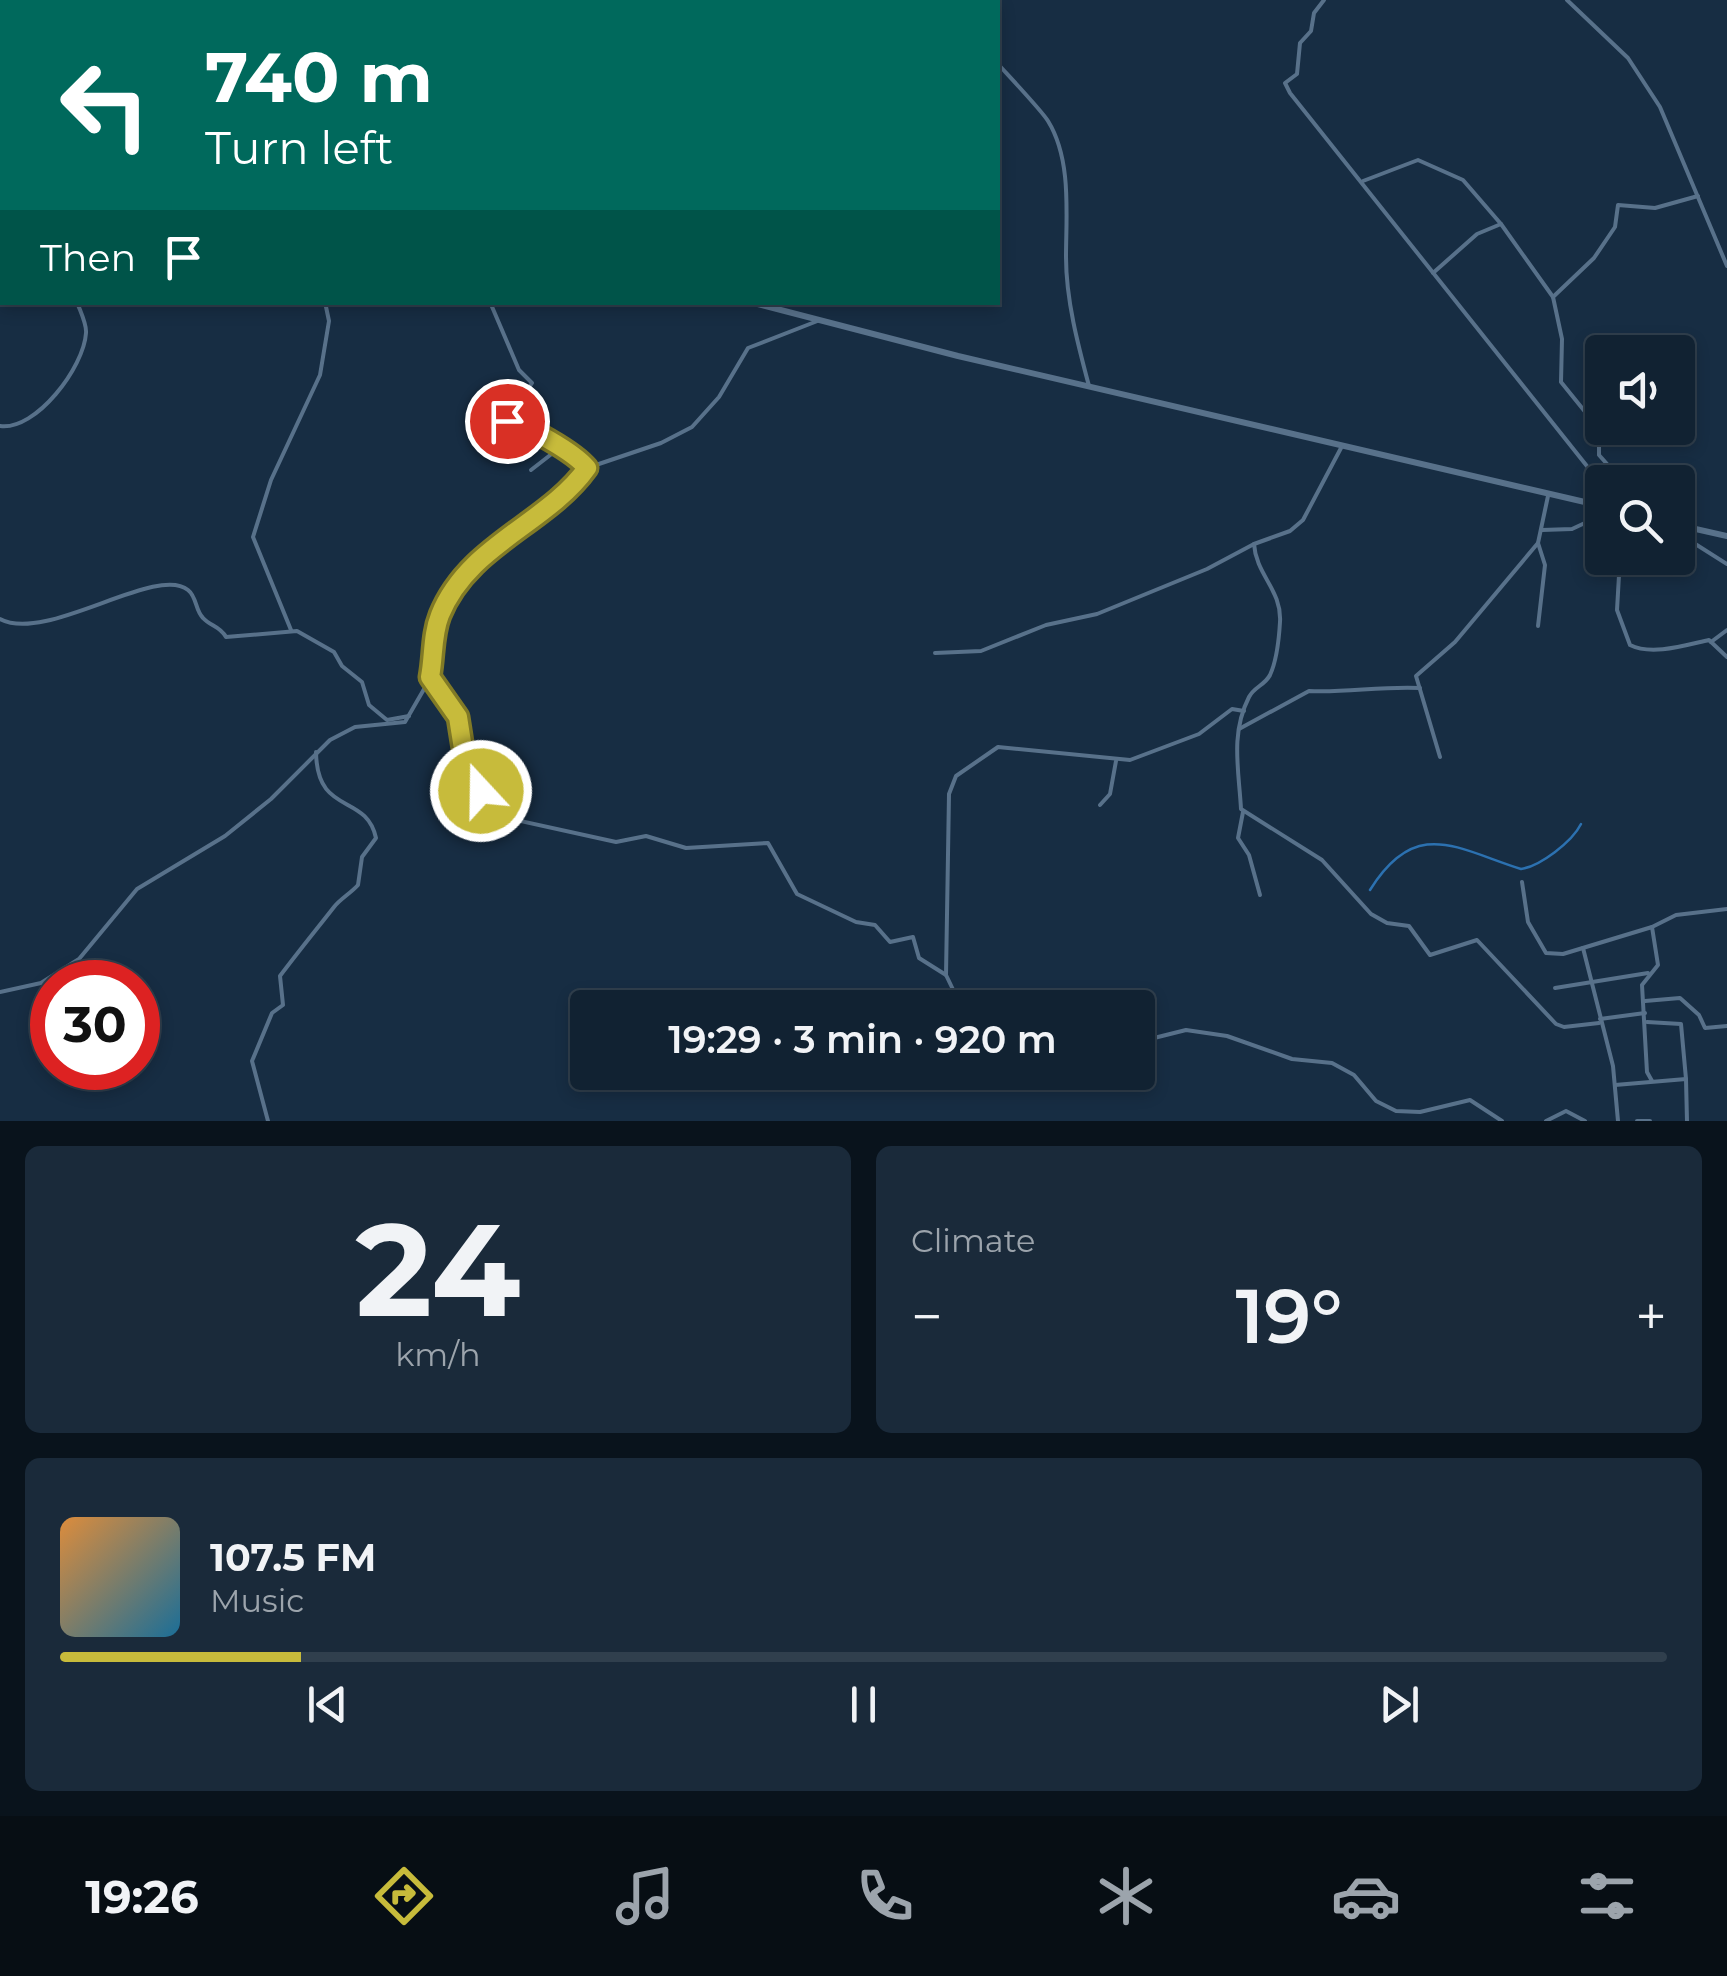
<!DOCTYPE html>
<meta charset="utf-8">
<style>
body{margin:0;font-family:Montserrat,sans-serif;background:#1a2a3a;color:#f1f3f6;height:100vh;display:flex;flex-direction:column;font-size:38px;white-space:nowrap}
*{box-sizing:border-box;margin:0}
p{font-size:32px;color:#9ca4ac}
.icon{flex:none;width:55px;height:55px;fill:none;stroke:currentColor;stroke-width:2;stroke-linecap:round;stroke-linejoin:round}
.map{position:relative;height:1121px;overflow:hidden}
.details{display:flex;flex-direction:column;gap:25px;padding:25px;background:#09131c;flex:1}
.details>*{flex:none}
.hud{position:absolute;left:0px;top:0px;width:1000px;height:305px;box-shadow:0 5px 15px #0003,0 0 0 2px #303f4d;background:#00695c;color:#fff;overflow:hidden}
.buttons{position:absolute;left:1585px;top:335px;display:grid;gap:20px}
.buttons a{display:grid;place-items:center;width:110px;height:110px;border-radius:10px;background:#112232;box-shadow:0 5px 15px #0003,0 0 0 2px #303f4d;font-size:50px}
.speed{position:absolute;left:30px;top:960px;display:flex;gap:20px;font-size:50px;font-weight:700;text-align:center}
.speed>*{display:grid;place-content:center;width:130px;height:130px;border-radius:50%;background:#112232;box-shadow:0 5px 15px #0003,0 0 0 2px #303f4d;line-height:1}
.speed .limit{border:15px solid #d22;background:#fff;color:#111}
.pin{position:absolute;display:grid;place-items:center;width:85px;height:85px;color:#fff;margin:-42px;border:5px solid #fff;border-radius:50%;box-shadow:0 2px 10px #0007}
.me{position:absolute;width:110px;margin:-55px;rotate:339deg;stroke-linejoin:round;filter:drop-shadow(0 0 8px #0008)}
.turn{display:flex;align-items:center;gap:35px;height:210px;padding:0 40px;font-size:45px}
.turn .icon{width:130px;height:130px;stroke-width:2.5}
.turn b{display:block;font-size:70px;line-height:85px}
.then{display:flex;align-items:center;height:95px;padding:0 40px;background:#0003;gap:20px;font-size:38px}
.big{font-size:75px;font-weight:600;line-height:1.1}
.details .tile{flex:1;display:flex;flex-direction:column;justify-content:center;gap:15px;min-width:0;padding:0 35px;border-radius:15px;background:#1a2a3a}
.details .dial{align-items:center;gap:0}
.dial b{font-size:130px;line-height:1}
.song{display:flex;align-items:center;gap:30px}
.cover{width:120px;height:120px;border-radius:15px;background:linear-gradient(135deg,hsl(30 70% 55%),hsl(200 70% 35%))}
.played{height:10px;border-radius:5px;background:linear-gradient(90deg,#c7bb3b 15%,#303f4d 15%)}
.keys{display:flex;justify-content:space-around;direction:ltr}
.heat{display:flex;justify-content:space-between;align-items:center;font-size:55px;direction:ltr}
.details .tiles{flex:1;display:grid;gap:25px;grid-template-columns:1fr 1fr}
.tile:last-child{grid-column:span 2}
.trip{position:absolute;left:570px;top:990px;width:585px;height:100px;border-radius:10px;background:#112232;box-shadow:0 5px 15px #0003,0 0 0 2px #303f4d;font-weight:600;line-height:100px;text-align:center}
.menu{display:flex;height:160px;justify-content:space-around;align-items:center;background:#070e14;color:#9ca4ac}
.menu .icon{width:70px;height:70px}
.menu .selected{color:#c7bb3b}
.menu b{font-size:45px;color:#f1f3f6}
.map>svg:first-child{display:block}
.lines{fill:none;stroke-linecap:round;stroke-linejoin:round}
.stream{stroke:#2c71b0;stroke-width:2.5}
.street{stroke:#58718a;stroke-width:4}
.secondary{stroke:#58718a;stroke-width:6}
.route-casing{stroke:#817a26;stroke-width:25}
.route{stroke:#c7bb3b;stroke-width:18}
</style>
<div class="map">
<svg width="1727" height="1121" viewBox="0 0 1727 1121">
<rect width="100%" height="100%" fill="#172d43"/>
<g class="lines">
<path class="stream" d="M1370,890C1416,816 1457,849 1521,869C1540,866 1572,842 1581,824"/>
<g class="street">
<polyline points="1324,0 1314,13 1311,31 1300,43 1297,74 1285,83 1290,93 1602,485"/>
<polyline points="1567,0 1628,58 1660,107 1727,266"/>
<polyline points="31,2 33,0"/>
<polyline points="243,2 244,0"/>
<polyline points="948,2 948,0"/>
<polyline points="0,46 2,45"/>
<path d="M998,64C1007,74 1042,111 1048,121C1072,160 1066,215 1066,257C1066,300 1078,345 1089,386"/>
<polyline points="0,145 2,144"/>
<polyline points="1363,181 1418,160 1463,180 1501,224 1553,297"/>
<polyline points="1433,273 1477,234 1501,224"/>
<path d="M490,302L519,370L532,383L507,421C526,425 574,452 587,468"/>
<path d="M0,426C36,431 84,367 86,333C87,324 80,311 77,302"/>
<path d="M1341,448L1303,520L1290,531L1254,544C1256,575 1282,590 1280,622C1279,639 1277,660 1270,675C1265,685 1254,687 1249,697C1230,734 1239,771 1241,809L1322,860L1371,914L1387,923L1409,926L1430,955L1477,940L1556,1024L1564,1027L1599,1023"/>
<polyline points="531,470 558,449"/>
<polyline points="1623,482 1599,455 1599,429 1561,382 1562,339 1553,297 1594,258 1615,227 1618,205 1655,208 1698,196"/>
<polyline points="1678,526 1689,540 1727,564"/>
<polyline points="1542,530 1572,529 1602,515"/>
<polyline points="1538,543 1545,565 1538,626"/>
<path d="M1620,558L1617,610L1630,645C1652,656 1686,645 1709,640L1727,657"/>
<path d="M0,619C46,644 156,564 188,590C197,597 195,610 203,618C210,626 220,626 226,637L297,631L334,652L342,666L362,682L369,705L387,720L409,716"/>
<polyline points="291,630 253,537 271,480 320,375 329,321 325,302"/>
<polyline points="1711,642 1727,630"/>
<polyline points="935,653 981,651 1046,625 1097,614 1207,569 1254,544"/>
<polyline points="431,677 458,717 467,774 507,818 616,842 646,836 686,848 768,843 797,894 856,922 875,925 890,942 913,937 919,958 946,975 959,1002 977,1008"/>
<path d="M1239,729L1309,691C1345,693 1381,686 1420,688"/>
<polyline points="1440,757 1416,676 1455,642 1538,543 1548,496"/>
<polyline points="1100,805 1110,794 1116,761"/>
<polyline points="1243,812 1238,838 1249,855 1260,895"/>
<polyline points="1522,882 1528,922 1546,953 1563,954 1652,927 1658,965 1642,985 1647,1072 1652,1081"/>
<polyline points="1652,927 1676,915 1727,909"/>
<polyline points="1583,948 1613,1066 1618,1121"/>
<polyline points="946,975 949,794 956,776 998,747 1130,760 1199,734 1232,709 1244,711"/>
<polyline points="1555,988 1648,973"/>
<polyline points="0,992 41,983 79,959 137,889 225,836 271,799 330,740 355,727 405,722 431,677 441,613 490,547 570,493 587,468 661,443 692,427 719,397 748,348 820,320"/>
<polyline points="1645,1001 1680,998 1699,1015 1705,1028 1727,1026"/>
<polyline points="1600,1019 1645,1013"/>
<polyline points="1647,1022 1681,1024 1686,1079"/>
<polyline points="1138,1042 1186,1030 1227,1036 1292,1059 1332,1063 1354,1075 1376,1101 1396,1111 1420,1112 1470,1100 1502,1121"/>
<polyline points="1615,1085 1686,1079 1687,1121"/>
<path d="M268,1121L252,1061L272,1013L283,1005L280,976C298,952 316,930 334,907C340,899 351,893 358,885L362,857L376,838C366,792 317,817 316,752"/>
<polyline points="1546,1121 1566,1111 1585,1121"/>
<polyline points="1637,1121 1650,1121"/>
</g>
<g class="secondary">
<polyline points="69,0 76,2"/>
<polyline points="750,302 958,356 1602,506"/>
<polyline points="1678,525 1727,536"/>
</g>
</g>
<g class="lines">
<defs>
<path id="route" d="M481,791L467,774L458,717L430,677C434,656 432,635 440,615C468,545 547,524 587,468C574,452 526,425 507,421"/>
</defs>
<use href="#route" class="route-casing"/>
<use href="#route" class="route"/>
</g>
</svg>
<div class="buttons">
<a><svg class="icon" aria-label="sound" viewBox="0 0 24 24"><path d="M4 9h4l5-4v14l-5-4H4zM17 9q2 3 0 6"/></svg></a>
<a><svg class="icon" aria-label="search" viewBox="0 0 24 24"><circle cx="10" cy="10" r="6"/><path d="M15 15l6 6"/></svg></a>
</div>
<div class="speed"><div class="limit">30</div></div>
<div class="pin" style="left:507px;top:421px;background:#d93025"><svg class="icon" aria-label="arrive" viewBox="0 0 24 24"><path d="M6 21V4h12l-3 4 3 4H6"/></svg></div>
<svg class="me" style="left:481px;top:791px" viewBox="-20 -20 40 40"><circle r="17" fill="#c7bb3b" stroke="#fff" stroke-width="3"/><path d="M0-11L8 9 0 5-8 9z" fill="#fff"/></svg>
<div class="trip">19:29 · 3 min · 920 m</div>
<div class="hud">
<div class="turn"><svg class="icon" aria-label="left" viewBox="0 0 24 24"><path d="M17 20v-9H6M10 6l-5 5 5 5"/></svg><div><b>740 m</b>Turn left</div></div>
<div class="then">Then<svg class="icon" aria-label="arrive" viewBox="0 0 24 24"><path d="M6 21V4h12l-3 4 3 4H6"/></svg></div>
</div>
</div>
<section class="details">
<div class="tiles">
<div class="tile dial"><b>24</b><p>km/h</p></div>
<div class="tile"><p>Climate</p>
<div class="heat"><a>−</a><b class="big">19°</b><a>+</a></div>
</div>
<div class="tile">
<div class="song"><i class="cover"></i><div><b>107.5 FM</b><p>Music</p></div></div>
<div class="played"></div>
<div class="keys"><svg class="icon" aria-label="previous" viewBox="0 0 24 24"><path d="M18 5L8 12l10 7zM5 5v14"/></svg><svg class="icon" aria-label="pause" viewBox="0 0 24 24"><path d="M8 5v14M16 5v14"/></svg><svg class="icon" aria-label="next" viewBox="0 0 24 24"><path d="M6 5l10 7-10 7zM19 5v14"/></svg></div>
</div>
</div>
</section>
<nav class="menu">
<b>19:26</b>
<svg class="icon selected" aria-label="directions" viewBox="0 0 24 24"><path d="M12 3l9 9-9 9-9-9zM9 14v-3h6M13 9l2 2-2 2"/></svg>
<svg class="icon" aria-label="music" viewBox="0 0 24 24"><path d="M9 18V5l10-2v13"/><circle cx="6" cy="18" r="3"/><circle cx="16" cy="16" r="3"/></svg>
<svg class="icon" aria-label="phone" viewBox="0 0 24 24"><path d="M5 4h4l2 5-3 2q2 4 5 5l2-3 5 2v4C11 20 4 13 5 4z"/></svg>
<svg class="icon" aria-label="climate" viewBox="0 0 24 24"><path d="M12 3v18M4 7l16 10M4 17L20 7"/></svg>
<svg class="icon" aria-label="car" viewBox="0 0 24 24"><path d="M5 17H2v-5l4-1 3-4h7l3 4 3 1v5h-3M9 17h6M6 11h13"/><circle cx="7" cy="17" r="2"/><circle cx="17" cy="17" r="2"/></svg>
<svg class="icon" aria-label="filters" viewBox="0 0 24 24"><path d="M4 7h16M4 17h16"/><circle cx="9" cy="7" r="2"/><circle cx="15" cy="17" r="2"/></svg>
</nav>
